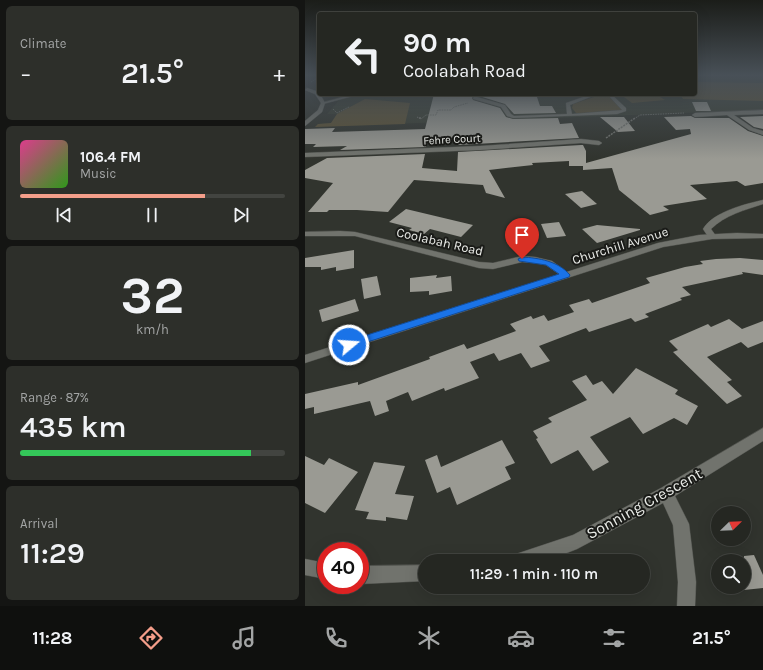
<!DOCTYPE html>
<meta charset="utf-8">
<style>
body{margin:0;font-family:Karla,sans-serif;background:#2d2f2a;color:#f1f3f6;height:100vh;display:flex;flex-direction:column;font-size:15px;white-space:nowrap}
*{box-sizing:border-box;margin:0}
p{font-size:13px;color:#a3a5a5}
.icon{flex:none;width:22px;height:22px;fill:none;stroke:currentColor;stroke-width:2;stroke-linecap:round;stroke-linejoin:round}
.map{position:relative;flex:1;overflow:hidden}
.details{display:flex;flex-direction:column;gap:6px;padding:6px;background:#141513;width:305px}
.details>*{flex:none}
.guide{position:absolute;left:12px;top:12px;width:380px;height:84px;border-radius:4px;box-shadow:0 4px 16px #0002,0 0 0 1px #424440;background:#252722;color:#f1f3f6;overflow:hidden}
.needle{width:26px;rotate:67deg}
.fabs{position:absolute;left:406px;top:506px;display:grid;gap:8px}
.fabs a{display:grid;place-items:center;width:40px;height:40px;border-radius:50%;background:#252722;box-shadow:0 4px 16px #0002,0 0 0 1px #424440;font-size:20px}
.speed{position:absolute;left:12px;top:542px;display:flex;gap:8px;font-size:20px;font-weight:700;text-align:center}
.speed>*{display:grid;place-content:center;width:52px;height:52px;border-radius:50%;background:#252722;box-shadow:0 4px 16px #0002,0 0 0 1px #424440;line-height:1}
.speed .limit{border:6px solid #d22;background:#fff;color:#111}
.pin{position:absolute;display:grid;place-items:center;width:34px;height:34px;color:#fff;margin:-41px -17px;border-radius:50% 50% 50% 0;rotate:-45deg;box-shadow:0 0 4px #0007}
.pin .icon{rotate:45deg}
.me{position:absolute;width:44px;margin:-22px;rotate:72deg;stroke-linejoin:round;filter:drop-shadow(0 0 3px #0008)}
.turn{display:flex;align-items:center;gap:14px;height:84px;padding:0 20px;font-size:18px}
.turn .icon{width:52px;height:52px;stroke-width:2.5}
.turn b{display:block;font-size:28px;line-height:34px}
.big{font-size:30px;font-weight:600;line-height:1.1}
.details .card{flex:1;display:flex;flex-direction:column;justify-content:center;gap:6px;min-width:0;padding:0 14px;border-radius:6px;background:#2d2f2a}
.details .dial{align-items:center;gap:0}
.dial b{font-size:52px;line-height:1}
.song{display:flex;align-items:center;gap:12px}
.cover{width:48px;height:48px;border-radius:6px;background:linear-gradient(135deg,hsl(330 70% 55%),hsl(110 70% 35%))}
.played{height:4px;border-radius:2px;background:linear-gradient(90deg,#f49e8a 70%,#424440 70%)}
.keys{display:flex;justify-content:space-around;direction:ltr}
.heat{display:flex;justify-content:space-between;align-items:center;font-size:22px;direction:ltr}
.charge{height:6px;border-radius:3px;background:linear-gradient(90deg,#34c759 87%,#424440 0)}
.trip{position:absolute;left:113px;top:554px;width:232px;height:40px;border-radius:20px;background:#252722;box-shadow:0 4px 16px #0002,0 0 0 1px #424440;font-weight:600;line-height:40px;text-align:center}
.menu{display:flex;height:64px;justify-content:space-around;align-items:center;background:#0f100e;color:#a3a5a5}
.menu .icon{width:28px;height:28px}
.menu .current{color:#f49e8a}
.menu b{font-size:18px;color:#f1f3f6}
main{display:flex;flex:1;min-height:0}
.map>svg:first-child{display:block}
.built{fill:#393e33}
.green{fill:#5c5236}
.building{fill:#9a9a93}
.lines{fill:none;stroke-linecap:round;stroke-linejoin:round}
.lane-casing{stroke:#4f514c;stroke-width:1}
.street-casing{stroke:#4f514c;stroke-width:1}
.secondary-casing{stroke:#4f514c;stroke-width:1}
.path-far1{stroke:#72746f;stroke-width:1;stroke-dasharray:1.5 1;stroke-linecap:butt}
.path{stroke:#72746f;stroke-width:1.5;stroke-dasharray:2 1;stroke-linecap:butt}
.lane{fill:#71736d;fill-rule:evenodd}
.street{fill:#71736d;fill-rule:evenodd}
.secondary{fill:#71736d;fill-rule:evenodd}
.route{fill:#1a73e8;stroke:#114b97}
.labels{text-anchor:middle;stroke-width:4;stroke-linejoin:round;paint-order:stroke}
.far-street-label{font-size:11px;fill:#e8eae6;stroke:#1a1b18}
.street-label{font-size:13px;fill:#e8eae6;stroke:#1a1b18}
.near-street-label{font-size:16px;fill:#e8eae6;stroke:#1a1b18}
</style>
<main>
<section class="details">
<div class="card"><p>Climate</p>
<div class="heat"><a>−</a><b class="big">21.5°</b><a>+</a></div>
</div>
<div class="card">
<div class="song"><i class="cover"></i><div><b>106.4 FM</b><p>Music</p></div></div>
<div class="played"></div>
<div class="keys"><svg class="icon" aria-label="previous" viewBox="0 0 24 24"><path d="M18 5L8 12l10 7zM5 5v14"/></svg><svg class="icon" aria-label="pause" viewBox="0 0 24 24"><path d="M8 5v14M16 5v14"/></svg><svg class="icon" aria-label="next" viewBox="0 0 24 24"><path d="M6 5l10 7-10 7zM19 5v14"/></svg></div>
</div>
<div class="card dial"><b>32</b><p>km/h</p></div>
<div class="card"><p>Range · 87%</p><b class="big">435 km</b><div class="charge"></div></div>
<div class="card"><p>Arrival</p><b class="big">11:29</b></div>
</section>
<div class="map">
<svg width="458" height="606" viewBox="0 0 458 606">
<rect width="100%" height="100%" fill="#31342e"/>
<polygon class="built" points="390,77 458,77 458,110 10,127 13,124 26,123 32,114 22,114 35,99 28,94 390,94"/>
<g class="green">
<polygon points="390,82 458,83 458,101 378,99 375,94 390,94"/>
<polygon points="298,94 302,94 317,108 316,111 275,114 271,113 267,108 268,104"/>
<polygon points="352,95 360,100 327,103 319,97"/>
<polygon points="60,99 105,103 100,124 10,127 13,124 26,123 32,114"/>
</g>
<g class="building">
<polygon points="129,94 167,94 168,100 195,108 201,117 208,119 253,118 255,124 267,123 274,138 153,145 154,140 122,141 121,147 35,150 42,146 8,147 11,144 0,144 0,129 30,128 27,132 120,129"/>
<polygon points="174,94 231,94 235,106 247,106 251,113 209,114 200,104 174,96"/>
<polygon points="387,102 402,102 406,111 391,111"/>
<polygon points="386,116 390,118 424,118 443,131 458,136 458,183 440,186 432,181 385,185 402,199 358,206 364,210 345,215 314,190 307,168 278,170 278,166 264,166 264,161 227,163 228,165 184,170 200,198 181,193 178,185 109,180 83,212 52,210 24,210 22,212 3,212 28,183 0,178 0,170 22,158 120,154 117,168 152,171 153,152 276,145 278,145 281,151 281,163 386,134 385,129 371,130 359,117"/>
<polygon points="458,116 458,129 449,127 435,117"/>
<polygon points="295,117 319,117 330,131 313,132"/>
<polygon points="277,191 292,204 276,208 260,194"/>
<polygon points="101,209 168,225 156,237 125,229 119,234 104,230 107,228 84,222"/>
<polygon points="254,222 261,236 242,238 236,224"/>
<polygon points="292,225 335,229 335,230 292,243 277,229"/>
<polygon points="49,250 49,268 31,271 31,267 16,270 16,267 0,267 0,258"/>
<polygon points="435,258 458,260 458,275 437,272 438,274 377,287 386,295 375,298 377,300 340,314 344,317 330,322 326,318 284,332 281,328 234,346 245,361 226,368 216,353 194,361 189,353 165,362 174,378 140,391 139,388 107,401 103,392 81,401 84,411 70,416 65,401 9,414 9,407 0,409 0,394 53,382 53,385 125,359 124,357 159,344 162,349 211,331 205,324 226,316 228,319 239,315 243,321 269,312 264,305 284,299 287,303 345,283 341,278 380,267 398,264 395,261 411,259"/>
<polygon points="132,275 131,278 146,276 147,291 124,295 124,291 105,292 105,278"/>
<polygon points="72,276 76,295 59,299 56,279"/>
<polygon points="50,299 54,311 17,322 14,310"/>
<polygon points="424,319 437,329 458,321 458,342 443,348 436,342 402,357 427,380 422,382 437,396 422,404 368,352 373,350 364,341 403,324 406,327"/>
<polygon points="331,368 373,390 370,394 393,406 382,425 369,418 338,434 325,417 285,437 304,462 288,471 273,450 246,464 231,439 233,438 228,431 247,422 243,418 282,400 267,381 281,375 288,385 297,381 308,394"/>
<polygon points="197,440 210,463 200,467 206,479 152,505 145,487 132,493 120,460 132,455 136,467"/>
<polygon points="0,456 19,465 24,458 53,472 20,513 0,503"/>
<polygon points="69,462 100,466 90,494 109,496 102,520 81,517 81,521 61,519 64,512 50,510"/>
<polygon points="449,555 458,575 458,588 439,590 439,556"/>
</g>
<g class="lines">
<defs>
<g id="lane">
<polygon points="49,94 56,94 18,104 16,103"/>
<polygon points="169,94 173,94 172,97 200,105 206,114 209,116 262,114 261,103 287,94 293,94 265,105 267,114 317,110 302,94 306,94 321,108 321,111 312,114 208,118 202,116 196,107 168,99"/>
</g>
<g id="street">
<rect x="390" y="75" width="68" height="1"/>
<polygon points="2,88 14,92 20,103 17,112 0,126 0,121 13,110 16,103 10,94 0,90"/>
<polygon points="458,110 458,114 429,115 448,128 458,131 458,135 444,130 422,115 390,117 387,115 390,113"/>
<polygon points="276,139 294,141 297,143 294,145 276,143 175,150 0,157 0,153 175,146"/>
<path d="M458,200V204C440,210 420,215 406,229L411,236L410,238H404L398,229C408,212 440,204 458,200Z"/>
<polygon points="35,231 50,232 174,262 188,263 217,256 230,257 247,261 266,275 261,278 258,277 241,265 230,263 217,262 188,269 174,268 50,236 0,236 0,232"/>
<polygon points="458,428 458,441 370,496 384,524 391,582 390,606 372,606 373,582 368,525 358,503 272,549 241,561 206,561 208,555 268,535 356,488"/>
<polygon points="0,559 21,563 21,579 0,575"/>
<polygon points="120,565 120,581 55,584 55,566"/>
</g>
<polygon id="secondary" points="432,233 458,234 458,238 407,239 358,247 0,363 0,355 353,243 394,235"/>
</defs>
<use href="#lane" class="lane-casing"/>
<use href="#street" class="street-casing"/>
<use href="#secondary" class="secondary-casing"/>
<g class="path-far1">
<polyline points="6,82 14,77"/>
<polyline points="28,109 32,113 44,107"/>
<polyline points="112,117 116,119 121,115 131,115 133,110 146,110 149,107 163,103"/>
<polyline points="329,119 335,115 379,113"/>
</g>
<g class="path">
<polyline points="114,118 117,118"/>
<polyline points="301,138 330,118"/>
</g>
<use href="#lane" class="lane"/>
<use href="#street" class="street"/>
<use href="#secondary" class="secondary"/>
</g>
<linearGradient id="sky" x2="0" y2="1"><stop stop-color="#1b1d19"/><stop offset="0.47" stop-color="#485057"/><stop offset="1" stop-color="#485057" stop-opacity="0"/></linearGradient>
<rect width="458" height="159" fill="url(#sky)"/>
<path class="route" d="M217,257C234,258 253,261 265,275L264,277L47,347H40L38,345L40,342L254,274L241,265L214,261L213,259Z"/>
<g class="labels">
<g class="far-street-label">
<text transform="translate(147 139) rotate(-3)" y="4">Fehre Court</text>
</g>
<g class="street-label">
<text transform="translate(135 241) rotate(13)" y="5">Coolabah Road</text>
<text transform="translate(315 245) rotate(-17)" y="5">Churchill Avenue</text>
</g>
<g class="near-street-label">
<text transform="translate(339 503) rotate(-29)" y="6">Sonning Crescent</text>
</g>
</g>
</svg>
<div class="fabs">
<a><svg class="needle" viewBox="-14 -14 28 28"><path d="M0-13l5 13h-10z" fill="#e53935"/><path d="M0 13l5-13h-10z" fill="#a3a5a5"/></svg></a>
<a><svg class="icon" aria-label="search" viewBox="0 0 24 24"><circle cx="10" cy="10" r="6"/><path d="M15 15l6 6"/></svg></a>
</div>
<div class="speed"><div class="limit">40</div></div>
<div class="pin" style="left:217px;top:259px;background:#d93025"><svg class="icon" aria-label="arrive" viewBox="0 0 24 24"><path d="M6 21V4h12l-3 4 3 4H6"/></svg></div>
<svg class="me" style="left:44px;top:345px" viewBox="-20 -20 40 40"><circle r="17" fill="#1a73e8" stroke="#fff" stroke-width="3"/><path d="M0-11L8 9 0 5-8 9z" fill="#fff"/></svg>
<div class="trip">11:29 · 1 min · 110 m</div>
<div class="guide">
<div class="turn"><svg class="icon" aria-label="left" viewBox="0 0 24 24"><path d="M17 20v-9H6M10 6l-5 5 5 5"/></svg><div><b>90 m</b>Coolabah Road</div></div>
</div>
</div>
</main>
<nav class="menu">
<b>11:28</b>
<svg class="icon current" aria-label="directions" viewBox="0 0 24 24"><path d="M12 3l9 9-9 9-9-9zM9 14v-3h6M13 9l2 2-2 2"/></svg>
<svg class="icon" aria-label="music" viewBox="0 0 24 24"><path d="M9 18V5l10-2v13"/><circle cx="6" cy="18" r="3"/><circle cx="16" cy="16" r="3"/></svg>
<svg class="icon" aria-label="phone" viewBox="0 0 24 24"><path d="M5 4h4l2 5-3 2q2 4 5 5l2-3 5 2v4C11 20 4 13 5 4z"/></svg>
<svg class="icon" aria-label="climate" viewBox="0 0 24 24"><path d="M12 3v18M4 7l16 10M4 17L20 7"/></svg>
<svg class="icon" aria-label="car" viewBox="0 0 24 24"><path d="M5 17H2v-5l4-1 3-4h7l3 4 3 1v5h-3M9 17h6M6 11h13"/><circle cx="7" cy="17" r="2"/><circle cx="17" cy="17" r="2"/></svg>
<svg class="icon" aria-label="filters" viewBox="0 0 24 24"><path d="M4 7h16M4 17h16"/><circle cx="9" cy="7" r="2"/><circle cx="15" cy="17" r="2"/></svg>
<b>21.5°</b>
</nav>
